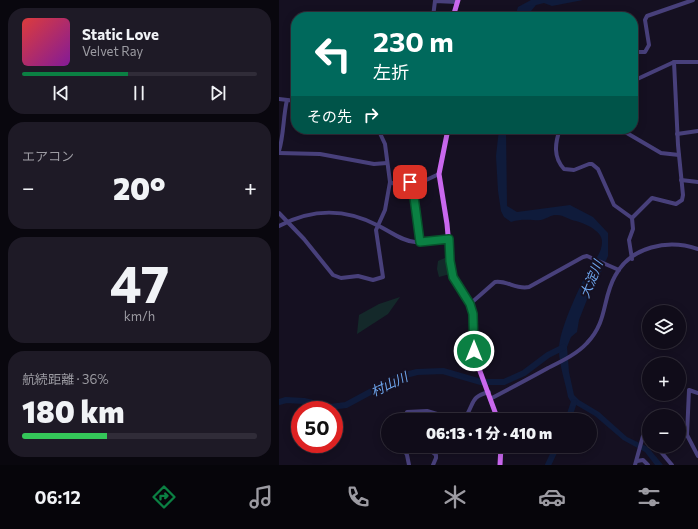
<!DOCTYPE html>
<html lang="ja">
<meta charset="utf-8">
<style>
body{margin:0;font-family:Commissioner,"Noto Sans JP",sans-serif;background:#1e1a26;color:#f1f3f6;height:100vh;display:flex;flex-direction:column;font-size:15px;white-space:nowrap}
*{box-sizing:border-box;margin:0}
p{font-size:13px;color:#9c9ba2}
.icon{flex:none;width:22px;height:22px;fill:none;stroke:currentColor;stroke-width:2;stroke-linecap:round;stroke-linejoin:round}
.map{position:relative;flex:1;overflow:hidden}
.panel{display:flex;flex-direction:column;gap:8px;padding:8px;background:#09070e;width:279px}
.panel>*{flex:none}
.hud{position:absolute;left:12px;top:12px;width:347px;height:122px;border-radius:16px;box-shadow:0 2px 10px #0003,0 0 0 1px #302c38;background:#00695c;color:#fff;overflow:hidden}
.fabs{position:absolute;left:363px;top:305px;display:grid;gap:8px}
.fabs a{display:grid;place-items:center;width:44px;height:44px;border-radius:50%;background:#100c19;box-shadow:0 2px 10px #0003,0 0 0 1px #302c38;font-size:20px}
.speed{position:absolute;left:12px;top:401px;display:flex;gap:8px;font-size:20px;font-weight:700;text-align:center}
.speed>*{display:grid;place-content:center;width:52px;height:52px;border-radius:50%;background:#100c19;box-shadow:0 2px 10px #0003,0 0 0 1px #302c38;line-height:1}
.speed .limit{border:6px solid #d22;background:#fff;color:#111}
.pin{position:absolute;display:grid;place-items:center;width:34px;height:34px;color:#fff;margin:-17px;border-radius:8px;box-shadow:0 2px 6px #0006}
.me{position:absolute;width:44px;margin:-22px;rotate:0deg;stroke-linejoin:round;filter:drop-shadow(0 0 3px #0008)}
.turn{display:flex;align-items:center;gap:14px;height:84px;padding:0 16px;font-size:18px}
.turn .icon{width:52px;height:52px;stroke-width:2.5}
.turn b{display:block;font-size:28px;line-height:34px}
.then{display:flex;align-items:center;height:38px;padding:0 16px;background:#0003;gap:8px;font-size:15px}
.big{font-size:30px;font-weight:800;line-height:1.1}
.panel .card{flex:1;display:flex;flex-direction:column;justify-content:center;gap:6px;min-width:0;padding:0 14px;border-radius:16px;background:#1e1a26}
.panel .dial{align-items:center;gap:0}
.dial b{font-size:52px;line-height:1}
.song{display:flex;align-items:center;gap:12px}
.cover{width:48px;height:48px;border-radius:6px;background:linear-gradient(135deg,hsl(0 70% 55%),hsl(290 70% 35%))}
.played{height:4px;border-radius:2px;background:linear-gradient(90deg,#0b8043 45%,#302c38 45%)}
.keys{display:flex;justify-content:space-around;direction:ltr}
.heat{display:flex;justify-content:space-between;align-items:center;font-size:22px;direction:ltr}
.charge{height:6px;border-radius:3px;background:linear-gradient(90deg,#34c759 36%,#302c38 0)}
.trip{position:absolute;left:102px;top:413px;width:216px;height:40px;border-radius:20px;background:#100c19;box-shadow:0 2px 10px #0003,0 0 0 1px #302c38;font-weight:800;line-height:40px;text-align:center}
.tab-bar{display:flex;height:64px;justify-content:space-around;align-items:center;background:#06050a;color:#9c9ba2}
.tab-bar .icon{width:28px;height:28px}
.tab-bar .active{color:#0b8043}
.tab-bar b{font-size:18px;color:#f1f3f6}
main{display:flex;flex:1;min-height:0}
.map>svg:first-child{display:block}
.green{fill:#14292a}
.water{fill:#0f1b3b}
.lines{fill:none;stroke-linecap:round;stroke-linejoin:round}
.river{stroke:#0f1b3b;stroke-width:6}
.minor{stroke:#48407b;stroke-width:4}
.major{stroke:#c968ee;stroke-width:5}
.route-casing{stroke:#07532c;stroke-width:10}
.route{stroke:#0b8043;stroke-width:7}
.labels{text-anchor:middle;stroke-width:4;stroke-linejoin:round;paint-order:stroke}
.water-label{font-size:13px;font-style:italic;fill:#6fa7ef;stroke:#151021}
</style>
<main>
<section class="panel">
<div class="card">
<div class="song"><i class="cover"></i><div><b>Static Love</b><p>Velvet Ray</p></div></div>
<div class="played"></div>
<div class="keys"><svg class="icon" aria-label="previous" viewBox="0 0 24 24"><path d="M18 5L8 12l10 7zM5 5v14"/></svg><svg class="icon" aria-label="pause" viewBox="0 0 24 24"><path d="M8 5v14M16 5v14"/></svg><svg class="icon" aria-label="next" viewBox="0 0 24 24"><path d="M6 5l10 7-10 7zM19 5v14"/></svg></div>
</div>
<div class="card"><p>エアコン</p>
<div class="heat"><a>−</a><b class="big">20°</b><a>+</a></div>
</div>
<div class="card dial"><b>47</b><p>km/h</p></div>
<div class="card"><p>航続距離 · 36%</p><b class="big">180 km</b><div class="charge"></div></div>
</section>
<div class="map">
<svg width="419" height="465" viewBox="0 0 419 465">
<rect width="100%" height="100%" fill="#151021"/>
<g class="green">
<polygon points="168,257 171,274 160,277 158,269 159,261"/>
<polygon points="121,297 109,314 78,334 80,315 100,304"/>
</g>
<g class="water">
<polygon points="252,0 304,0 273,6 265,3 257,5 247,17 236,17 239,7"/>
<path d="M220,129H227L228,206L238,212L291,205L314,217L329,233V256L322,272L318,274L300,320L298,332L292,337L288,347L290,372L295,395L300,400L320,412L348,437L369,447L384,465H376L366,452L344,440L316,416L292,402L289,397C286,379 277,358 281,340C285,320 300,288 310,269C315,261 323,253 323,242C324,231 305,223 297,221C290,220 284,214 276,215C272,215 267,219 262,220C250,221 246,218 232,222L225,217L222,211L219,191L217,156Z"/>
</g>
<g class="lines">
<g class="river">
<polyline points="0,402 7,400 25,401 51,407 67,405 119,377 138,372 164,371 202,382 225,382 245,373 269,355 285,347"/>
<polyline points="289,420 295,402"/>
<polyline points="269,465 278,446"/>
</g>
<g class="minor">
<polyline points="154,17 156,1 178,2"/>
<polyline points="354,52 366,52 370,45 366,20 368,16 414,0"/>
<polyline points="354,81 395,62 419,62"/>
<polyline points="0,99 17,101"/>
<path d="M281,129C276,143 274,157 285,169L295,170L310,164H313L319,169L335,205L353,218L354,229L350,240L353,259"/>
<polyline points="341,129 382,153 400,155"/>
<polyline points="398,134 419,131"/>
<path d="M0,151C5,134 4,117 8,100"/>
<polyline points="0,153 41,154 95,164 108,163"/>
<polyline points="402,180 419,182"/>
<polyline points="111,182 133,192 135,197 141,242"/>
<polyline points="133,192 131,182 145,181 160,174"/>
<polyline points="0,213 25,239 54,275 62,278 79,276 94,280 104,277 97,230 106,210 111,182 106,144 99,129"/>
<polyline points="353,218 373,198 397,204 403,200 404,195 399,145 395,62"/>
<path d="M0,226C34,208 66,208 100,226C112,232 123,241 136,242C147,243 159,240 170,239"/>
<path d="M191,304L216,282C228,280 237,290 250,287L304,257L308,256L340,270"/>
<polyline points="419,393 410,390 408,435 419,456"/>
<path d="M213,398C232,388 251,378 269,368C283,361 298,354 308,343C329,321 323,299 336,276C352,246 389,239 419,249"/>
<path d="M126,420L128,412L148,411L168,417L187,416C196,402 191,397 210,392"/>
<polyline points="123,446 128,455 130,465"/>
<polyline points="153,446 152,451 157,455 157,458 154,465"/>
<polyline points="377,446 393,465"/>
<polyline points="358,461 364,460 369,465"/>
<polyline points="356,465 364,436 370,439"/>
</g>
<g class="major">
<polyline points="174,17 179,0"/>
<polyline points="169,129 160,174 168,224 172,268 178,284 193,309 195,355 219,420"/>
<polyline points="221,465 222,446"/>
</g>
</g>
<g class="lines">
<defs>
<polyline id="route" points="131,182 135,197 141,242 170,239 171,261 174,277 191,304 194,314 195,351"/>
</defs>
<use href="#route" class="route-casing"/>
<use href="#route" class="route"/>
</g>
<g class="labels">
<g class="water-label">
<text transform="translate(312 279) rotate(-68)" y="5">大淀川</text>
<text transform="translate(110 384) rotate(-25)" y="5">村山川</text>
</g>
</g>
</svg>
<div class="fabs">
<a><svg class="icon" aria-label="layers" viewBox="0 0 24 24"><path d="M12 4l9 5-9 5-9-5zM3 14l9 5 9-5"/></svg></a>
<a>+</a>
<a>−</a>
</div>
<div class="speed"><div class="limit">50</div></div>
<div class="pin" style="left:131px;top:182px;background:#d93025"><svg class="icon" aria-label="arrive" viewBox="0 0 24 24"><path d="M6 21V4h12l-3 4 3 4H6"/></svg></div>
<svg class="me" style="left:195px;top:351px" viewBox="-20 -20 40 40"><circle r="17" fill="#0b8043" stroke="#fff" stroke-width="3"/><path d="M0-11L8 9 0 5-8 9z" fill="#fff"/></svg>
<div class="trip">06:13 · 1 分 · 410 m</div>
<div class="hud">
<div class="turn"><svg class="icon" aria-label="left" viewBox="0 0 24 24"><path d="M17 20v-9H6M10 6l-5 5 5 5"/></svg><div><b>230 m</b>左折</div></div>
<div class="then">その先<svg class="icon" aria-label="right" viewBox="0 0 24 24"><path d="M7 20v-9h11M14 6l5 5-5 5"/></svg></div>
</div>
</div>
</main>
<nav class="tab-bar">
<b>06:12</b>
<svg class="icon active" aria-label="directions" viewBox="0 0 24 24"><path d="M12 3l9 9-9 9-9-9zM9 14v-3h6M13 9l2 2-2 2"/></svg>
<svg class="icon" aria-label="music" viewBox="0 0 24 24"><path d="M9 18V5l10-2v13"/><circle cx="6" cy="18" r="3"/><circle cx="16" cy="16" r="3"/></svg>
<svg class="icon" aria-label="phone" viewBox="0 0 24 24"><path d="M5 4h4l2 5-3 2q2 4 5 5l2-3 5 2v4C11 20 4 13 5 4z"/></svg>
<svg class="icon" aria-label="climate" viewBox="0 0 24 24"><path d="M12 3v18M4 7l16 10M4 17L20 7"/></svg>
<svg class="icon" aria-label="car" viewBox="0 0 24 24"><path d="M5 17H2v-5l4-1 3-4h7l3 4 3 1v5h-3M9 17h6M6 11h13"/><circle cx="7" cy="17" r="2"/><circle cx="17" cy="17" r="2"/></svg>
<svg class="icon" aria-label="filters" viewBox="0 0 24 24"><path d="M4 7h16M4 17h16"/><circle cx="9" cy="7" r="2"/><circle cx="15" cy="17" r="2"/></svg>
</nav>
